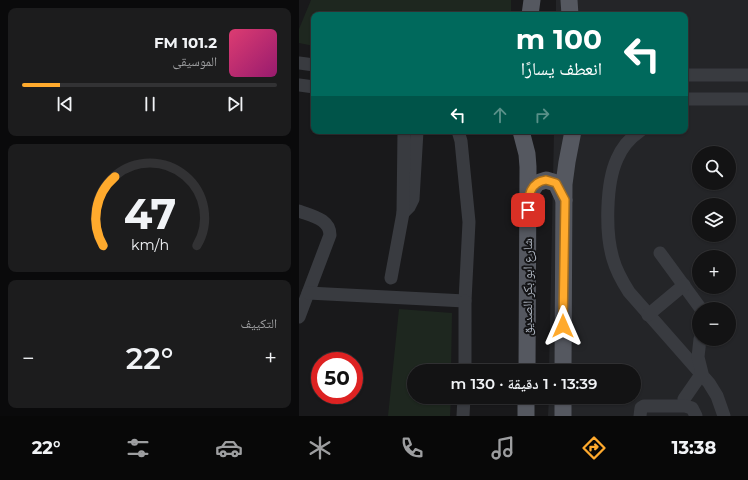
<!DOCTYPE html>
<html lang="ar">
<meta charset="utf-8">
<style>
body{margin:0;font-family:Montserrat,"Noto Naskh Arabic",sans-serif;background:#1c1c1d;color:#f1f3f6;direction:rtl;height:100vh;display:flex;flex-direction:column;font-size:15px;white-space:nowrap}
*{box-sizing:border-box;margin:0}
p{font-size:13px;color:#9d9ea0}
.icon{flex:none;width:22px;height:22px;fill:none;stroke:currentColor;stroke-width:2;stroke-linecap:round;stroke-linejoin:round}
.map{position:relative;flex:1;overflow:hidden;direction:ltr}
.sheet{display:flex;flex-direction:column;gap:8px;padding:8px;background:#0a0a0b;width:299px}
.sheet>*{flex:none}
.guide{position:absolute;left:12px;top:12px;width:377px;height:122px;border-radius:8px;box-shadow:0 1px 3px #0004,0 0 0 1px #323234;direction:rtl;background:#00695c;color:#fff;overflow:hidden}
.tools{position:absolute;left:393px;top:146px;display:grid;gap:8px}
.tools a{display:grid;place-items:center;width:44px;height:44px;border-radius:50%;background:#131314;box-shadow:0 1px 3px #0004,0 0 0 1px #323234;font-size:20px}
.speed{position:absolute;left:12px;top:352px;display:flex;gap:8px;font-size:20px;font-weight:700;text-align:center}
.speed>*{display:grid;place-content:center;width:52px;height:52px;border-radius:50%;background:#131314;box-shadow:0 1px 3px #0004,0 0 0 1px #323234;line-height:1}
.speed .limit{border:6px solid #d22;background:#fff;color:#111}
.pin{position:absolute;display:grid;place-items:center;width:34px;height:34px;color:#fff;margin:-17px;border-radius:8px;box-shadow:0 2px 6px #0006}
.me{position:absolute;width:44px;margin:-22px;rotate:0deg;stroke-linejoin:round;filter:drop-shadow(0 0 3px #0008)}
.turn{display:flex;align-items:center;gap:14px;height:84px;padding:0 20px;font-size:18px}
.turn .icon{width:52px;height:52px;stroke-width:2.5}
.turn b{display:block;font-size:28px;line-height:34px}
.lanes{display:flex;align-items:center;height:38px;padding:0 20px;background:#0003;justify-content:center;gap:20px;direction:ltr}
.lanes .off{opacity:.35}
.big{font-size:30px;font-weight:600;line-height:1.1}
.sheet .tile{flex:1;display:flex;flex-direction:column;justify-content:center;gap:6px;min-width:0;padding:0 14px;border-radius:8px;background:#1c1c1d}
.sheet .dial{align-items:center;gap:0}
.dial svg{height:104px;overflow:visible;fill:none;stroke:#323234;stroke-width:7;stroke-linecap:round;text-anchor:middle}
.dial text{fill:#f1f3f6;stroke:none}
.song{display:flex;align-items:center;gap:12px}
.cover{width:48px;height:48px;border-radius:6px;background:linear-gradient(135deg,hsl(340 70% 55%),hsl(320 70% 35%))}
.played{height:4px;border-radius:2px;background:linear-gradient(90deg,#ffaa2d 15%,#323234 15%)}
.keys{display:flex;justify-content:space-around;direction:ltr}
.heat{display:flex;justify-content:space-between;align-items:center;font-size:22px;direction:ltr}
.trip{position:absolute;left:108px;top:364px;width:234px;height:40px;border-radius:20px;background:#131314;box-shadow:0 1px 3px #0004,0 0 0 1px #323234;font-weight:600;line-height:40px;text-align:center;direction:rtl}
.dock{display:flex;height:64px;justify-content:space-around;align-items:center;background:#080808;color:#9d9ea0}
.dock .icon{width:28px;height:28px}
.dock .active{color:#ffaa2d}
.dock b{font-size:18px;color:#f1f3f6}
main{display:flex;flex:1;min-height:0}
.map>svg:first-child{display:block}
.built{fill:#242528;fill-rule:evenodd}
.green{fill:#1e271f}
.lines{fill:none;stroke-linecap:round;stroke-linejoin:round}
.minor{stroke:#393b40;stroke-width:13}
.major{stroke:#555860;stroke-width:17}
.route-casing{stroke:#a66e1d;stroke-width:10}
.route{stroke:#ffaa2d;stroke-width:7}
.labels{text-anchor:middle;stroke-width:4;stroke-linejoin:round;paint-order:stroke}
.street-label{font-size:13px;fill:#aab1bc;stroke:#141416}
</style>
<main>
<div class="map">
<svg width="449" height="416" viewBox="0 0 449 416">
<rect width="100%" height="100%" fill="#19191b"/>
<path class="built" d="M257,0H449V416H249L250,397H335V371H250L255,131H386V15H257ZM400,153H430V183H400ZM400,205H430V235H400ZM400,257H430V287H400ZM400,309H430V339H400Z"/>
<g class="green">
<polygon points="12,0 212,0 212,14 15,15 15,46 0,43 0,29"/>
<polygon points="100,309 153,313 152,371 115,371 115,397 152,397 151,416 89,416"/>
</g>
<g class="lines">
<g class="minor">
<polyline points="0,63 15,65"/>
<polyline points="386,75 449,75"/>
<polyline points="0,85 15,87"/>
<polyline points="386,99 449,99"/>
<path d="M341,131C331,138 323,147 318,159C307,183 306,233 314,259C317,270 323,281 330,292L410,383L418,396L425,416"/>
<path d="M0,211C13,216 31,219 31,235L0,317"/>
<polyline points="104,213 110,207 114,199 118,131"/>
<polyline points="361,253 402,309"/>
<polyline points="92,278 104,213 105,131"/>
<polyline points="9,293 166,301 170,222 162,141 159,131"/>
<polyline points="349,315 385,285"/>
<polyline points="166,371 166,301"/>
<polyline points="385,399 403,373 399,357 401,339"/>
<polyline points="164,416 165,397"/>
<polyline points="341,416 342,408 345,406 386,406 393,408 397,416"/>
</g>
<g class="major">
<polyline points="270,0 271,15"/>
<polyline points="231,15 233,0"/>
<polyline points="222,131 228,154 229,167 228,371"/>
<polyline points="229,196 238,183 247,180 257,183 265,200"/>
<polyline points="264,371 265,184 268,162 274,131"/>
<polyline points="227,416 227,397"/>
<polyline points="264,416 264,397"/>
</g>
</g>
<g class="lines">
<defs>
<path id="route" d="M229,210C229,196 231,182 247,180L257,183L266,200L264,326"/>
</defs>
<use href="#route" class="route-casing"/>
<use href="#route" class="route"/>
</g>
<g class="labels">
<g class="street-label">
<text transform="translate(228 287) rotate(-90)" y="5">شارع ابو بكر الصديق</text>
</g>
</g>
</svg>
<div class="tools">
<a><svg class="icon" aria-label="search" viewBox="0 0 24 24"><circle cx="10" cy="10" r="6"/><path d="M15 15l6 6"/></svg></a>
<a><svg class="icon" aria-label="layers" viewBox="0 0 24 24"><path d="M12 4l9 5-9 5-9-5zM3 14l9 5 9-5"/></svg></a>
<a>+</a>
<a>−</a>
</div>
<div class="speed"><div class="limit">50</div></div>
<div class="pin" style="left:229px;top:210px;background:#d93025"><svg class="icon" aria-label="arrive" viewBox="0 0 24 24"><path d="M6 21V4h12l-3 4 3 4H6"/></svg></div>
<svg class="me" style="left:264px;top:326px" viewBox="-20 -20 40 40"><path d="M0-17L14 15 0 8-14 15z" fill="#ffaa2d" stroke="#fff" stroke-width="4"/></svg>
<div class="trip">13:39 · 1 دقيقة · 130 m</div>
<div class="guide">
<div class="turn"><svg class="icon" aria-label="left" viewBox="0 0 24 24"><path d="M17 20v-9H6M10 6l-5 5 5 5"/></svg><div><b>100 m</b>انعطف يسارًا</div></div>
<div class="lanes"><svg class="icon" aria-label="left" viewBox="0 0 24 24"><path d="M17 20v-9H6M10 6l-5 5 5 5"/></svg><svg class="icon off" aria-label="ahead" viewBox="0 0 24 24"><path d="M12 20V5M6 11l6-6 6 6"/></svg><svg class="icon off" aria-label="right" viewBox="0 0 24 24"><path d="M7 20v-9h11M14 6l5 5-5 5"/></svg></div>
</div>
</div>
<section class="sheet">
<div class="tile">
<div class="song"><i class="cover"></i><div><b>101.2 FM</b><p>الموسيقى</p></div></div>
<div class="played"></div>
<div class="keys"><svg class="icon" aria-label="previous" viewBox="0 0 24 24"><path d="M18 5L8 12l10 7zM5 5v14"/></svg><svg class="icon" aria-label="pause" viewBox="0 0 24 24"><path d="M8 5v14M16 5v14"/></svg><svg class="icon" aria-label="next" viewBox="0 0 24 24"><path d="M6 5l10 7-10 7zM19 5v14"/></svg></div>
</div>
<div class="tile dial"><svg viewBox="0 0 100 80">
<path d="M14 69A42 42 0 1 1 86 69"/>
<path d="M14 69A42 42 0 0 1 23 16" stroke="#ffaa2d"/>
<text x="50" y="56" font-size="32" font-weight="700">47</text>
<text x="50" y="72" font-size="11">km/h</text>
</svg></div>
<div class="tile"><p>التكييف</p>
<div class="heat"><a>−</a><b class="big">22°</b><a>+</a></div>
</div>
</section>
</main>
<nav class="dock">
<b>13:38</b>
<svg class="icon active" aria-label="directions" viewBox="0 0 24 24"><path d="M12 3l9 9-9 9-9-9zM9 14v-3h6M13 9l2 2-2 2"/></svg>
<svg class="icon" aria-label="music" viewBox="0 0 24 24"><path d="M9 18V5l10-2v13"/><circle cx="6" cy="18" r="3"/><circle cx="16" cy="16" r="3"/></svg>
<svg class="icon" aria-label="phone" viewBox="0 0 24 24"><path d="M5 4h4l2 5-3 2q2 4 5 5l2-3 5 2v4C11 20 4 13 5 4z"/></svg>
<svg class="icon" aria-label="climate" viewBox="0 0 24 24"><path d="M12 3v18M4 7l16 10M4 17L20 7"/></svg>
<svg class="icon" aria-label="car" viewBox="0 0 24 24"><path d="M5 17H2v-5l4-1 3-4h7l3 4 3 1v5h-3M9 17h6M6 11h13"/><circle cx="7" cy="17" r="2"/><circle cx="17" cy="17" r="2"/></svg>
<svg class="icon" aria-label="filters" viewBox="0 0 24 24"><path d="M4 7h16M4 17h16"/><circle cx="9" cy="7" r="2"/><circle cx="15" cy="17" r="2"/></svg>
<b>22°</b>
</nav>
